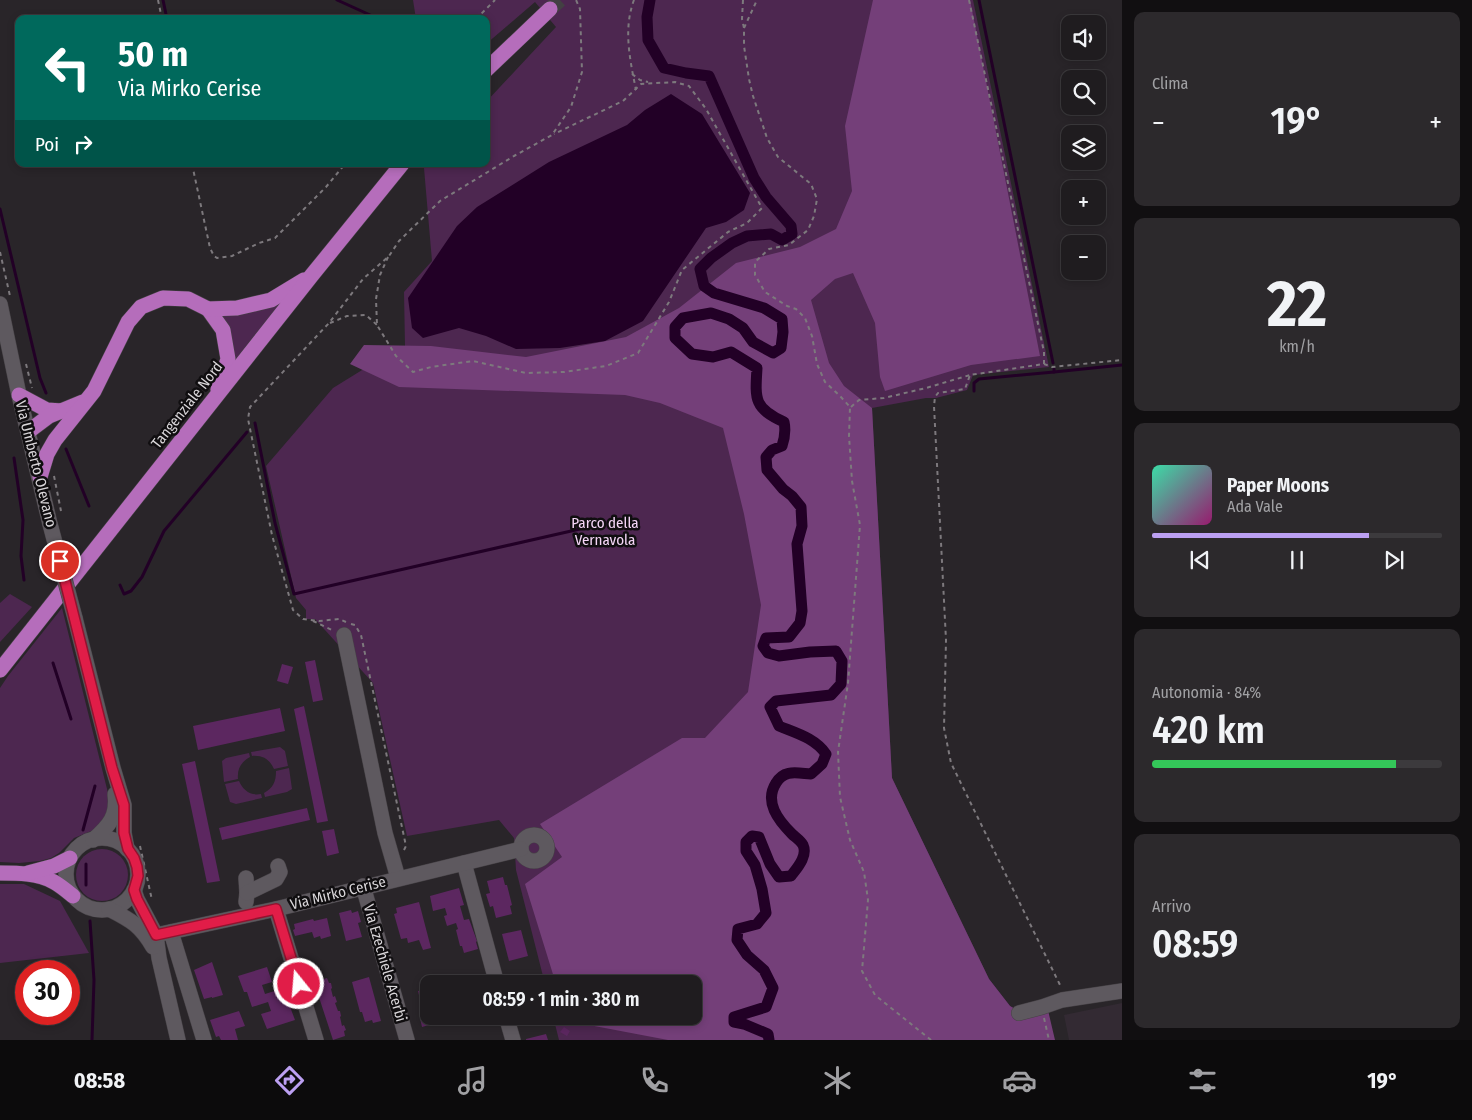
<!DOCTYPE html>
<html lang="it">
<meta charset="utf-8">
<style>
body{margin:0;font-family:"Fira Sans Condensed",sans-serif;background:#2c292c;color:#f1f3f6;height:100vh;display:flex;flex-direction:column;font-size:19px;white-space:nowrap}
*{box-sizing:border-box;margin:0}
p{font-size:16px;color:#a1a1a4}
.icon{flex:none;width:28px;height:28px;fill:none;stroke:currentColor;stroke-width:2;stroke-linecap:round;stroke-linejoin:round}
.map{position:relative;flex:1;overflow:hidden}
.panel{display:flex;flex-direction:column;gap:12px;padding:12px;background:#110f11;width:350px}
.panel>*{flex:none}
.banner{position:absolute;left:15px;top:15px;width:475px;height:152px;border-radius:10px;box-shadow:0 2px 8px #0003,0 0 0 1px #3c3a3d;background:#00695c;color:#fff;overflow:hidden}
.buttons{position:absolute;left:1061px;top:15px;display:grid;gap:10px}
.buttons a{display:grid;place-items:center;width:45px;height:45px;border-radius:10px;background:#1f1c1f;box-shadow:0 2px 8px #0003,0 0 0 1px #3c3a3d;font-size:25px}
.speed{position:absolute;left:15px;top:960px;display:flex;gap:10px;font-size:25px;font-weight:700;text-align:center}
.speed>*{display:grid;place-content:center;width:65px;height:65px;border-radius:50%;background:#1f1c1f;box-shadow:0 2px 8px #0003,0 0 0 1px #3c3a3d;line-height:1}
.speed .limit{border:8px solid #d22;background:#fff;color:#111}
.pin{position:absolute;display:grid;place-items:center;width:42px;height:42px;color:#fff;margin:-21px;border:2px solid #fff;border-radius:50%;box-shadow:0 1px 5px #0007}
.me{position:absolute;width:55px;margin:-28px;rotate:343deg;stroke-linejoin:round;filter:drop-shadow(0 0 4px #0008)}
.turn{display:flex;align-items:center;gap:18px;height:105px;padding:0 20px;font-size:22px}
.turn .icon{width:65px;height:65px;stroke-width:2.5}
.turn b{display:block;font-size:35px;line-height:42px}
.then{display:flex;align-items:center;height:48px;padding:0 20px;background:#0003;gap:10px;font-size:19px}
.big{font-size:38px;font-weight:600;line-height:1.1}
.panel .widget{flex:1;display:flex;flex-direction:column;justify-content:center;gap:8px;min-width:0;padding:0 18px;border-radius:10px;background:#2c292c}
.panel .dial{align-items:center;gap:0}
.dial b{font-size:65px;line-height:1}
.song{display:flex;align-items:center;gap:15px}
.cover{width:60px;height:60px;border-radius:8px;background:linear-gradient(135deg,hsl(160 70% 55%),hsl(320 70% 35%))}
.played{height:5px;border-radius:2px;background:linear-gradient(90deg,#bca0f2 75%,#3c3a3d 75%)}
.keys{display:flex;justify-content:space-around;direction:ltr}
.heat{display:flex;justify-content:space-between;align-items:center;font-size:28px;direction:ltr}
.charge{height:8px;border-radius:4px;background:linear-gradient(90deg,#34c759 84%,#3c3a3d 0)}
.trip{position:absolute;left:420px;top:975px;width:282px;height:50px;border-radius:10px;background:#1f1c1f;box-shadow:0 2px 8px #0003,0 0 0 1px #3c3a3d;font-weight:600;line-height:50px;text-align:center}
.tab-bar{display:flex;height:80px;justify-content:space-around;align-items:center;background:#0c0b0c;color:#a1a1a4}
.tab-bar .icon{width:35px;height:35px}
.tab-bar .selected{color:#bca0f2}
.tab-bar b{font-size:22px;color:#f1f3f6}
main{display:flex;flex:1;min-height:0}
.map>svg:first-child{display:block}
.built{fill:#332a33}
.green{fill:#4d2750}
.forest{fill:#743f79}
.water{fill:#220026}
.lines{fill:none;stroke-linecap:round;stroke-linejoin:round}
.stream{stroke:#220026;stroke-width:3}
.canal{stroke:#220026;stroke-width:11}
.building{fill:#5c2760}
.highway-tunnel{stroke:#434043;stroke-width:15;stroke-dasharray:15 8;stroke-linecap:butt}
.minor-casing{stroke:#464246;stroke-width:16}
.highway-casing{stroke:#464246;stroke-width:16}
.path{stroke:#7d797d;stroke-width:2;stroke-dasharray:4 4;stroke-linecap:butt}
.minor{stroke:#5e595f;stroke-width:15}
.highway{stroke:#b56dbb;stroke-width:15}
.minor-bridge-casing{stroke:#464246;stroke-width:16;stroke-linecap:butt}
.minor-bridge{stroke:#5e595f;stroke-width:15}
.route-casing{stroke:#92132f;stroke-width:12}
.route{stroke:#e11d48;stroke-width:9}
.labels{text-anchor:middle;stroke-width:5;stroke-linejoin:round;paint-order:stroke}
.street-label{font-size:15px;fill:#d9d6d9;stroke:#100e10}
.park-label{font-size:15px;fill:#f5d6f7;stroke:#100e10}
</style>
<main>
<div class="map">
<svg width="1122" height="1040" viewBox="0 0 1122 1040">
<rect width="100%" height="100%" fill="#292529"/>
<polygon class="built" points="1122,1003 1122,1040 1069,1040 1064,1015"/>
<g class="green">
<polygon points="413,0 973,0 1049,367 973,375 967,390 936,398 926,398 872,408 892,778 989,979 1010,1006 1025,1015 1055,1040 559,1040 553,1016 694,1016 694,984 545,984 516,870 514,838 499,820 407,836 373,683 315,619 306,619 306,610 296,598 266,466 333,388 367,367 405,346 404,292 432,261 424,168 428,164 486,164 486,102 556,27 535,2 486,44 486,19 416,19"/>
<polygon points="276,303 278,305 277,308 236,359 234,360 216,311"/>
<polygon points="10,594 32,607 0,642 0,603"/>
<polygon points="62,608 110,801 110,812 94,830 74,838 59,853 51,858 40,861 19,863 0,862 0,688 8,676"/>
<path d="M280,747L285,751L288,766L274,769C270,760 263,755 252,756L251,752Z"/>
<path d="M249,753L250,757C241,762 237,769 238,779L224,782L222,761L226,758Z"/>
<path d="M289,768L292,789L287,792L265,797L264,793C273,788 276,782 276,771Z"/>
<path d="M239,781C243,790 250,796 261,794L262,798L236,804L230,802L225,784Z"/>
<circle cx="102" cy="875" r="26"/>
<polygon points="0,884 24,884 60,901 89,953 0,963"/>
</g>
<polygon class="forest" points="873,0 970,0 1040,356 971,365 885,391 880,377 875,323 853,273 835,279 811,300 829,363 844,386 872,408 892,778 989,979 1010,1006 1025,1015 1047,1006 1055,1040 668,1040 568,1021 567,1016 694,1016 694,984 556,984 525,884 562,857 540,824 682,738 705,738 748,692 761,605 744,514 723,428 660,403 625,395 399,387 350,364 364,345 431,346 526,357 626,337 679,308 736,263 800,247 836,229 852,191 845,126"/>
<polygon class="water" points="671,94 702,114 750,193 744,210 726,222 706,228 643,321 605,341 560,348 516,349 486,336 459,328 423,338 412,328 408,298 457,226 477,207 549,162 627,125 645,110"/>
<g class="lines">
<g class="stream">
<polyline points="163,0 167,19"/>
<polyline points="337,0 379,19"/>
<polyline points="979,0 1053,363"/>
<polyline points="0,209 40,378 46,393"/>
<polyline points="1054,372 1122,365"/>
<polyline points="974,391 974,383 979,379 1054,372 1054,369"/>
<polyline points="255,423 275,523 294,594 580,529"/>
<polyline points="66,449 89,506"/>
<polyline points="14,458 23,520 21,556 24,580"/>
<polyline points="120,585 124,594 131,591 142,577 164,531 247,432"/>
<polyline points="53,663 71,719"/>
<polyline points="83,830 95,786"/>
<polyline points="86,864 86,885"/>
<polyline points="90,921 94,980 92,1040"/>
</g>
<path class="canal" d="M650,0L647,17L648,40L664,68L686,73L709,76L754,178L766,197L791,226L792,234L782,240L771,234L747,236L732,243L711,258L700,269L704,286L714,293L764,308L782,319L783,332L781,348L773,353L753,342L743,328L729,319L711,313L683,318L675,327V338L692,354L713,357L731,352L757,368C755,400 754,408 784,422C786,431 785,437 782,446L772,450L766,457L767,470L783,489L792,496L801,507L802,526L797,544L802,611L800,623L789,637L766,638L763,646L768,653L779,656L810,652L836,651L842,661L841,684L831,695L776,701L770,707L779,726C796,733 815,738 826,754L822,764L811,774C797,773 784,769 776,783C764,802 778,820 792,834C795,837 801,841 803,845C808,856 797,868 791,876L779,877L770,864L759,837L752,836L746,842V851L755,865L762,889L766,913L757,924L738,929L737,940L747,955L764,970L773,988L766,1007L734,1017V1022L744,1024L768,1034L769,1040"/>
</g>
<g class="building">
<polygon points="315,660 323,700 313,702 305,662"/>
<polygon points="282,664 293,667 288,684 277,681"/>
<polygon points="304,706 328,821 317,823 294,709"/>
<polygon points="280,708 285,731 198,750 193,726"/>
<polygon points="195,761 220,881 207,883 182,764"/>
<polygon points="307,808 310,820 222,840 219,828"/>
<polygon points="334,829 339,853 327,856 322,831"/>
<polygon points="503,877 505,885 507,885 512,905 510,906 512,914 496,918 493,906 490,907 486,894 490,893 487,881"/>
<polygon points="459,888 464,905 460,906 464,920 469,919 477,941 476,942 478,949 464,953 462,946 460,946 456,930 458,929 456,923 447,926 444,916 447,915 445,908 433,911 430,896"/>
<polygon points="419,902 431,948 423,950 419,940 408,943 407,938 401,939 394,914 397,913 396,908"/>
<polygon points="351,910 352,913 358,911 361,922 358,923 362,937 346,941 339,913"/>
<polygon points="327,918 331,936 321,939 320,936 314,938 312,932 295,936 293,930 295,929 294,924 313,919 314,921"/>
<polygon points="521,930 528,956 509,961 502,934"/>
<polygon points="212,962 223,995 212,998 212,997 204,999 194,970"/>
<polygon points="267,967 272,982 262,985 265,994 281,989 286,1004 289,1004 295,1020 267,1029 261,1014 271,1011 268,1002 252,1007 247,992 244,992 238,976"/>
<polygon points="369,977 381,1021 373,1023 372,1020 365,1022 362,1012 360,1012 352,982"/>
<polygon points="327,978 329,983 331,983 332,988 331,989 333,997 335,996 337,1002 335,1003 338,1011 340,1011 341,1016 340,1017 342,1026 344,1025 346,1030 344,1031 345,1036 333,1040 314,982"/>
<polygon points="429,989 429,1016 478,1016 478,1020 463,1024 462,1021 449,1025 447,1020 422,1027 420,1018 424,1016 418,991"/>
<polygon points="239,1011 245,1026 235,1029 238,1040 221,1040 219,1036 216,1037 210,1020"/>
<polygon points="564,1027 570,1031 567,1036 560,1032"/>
<polygon points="546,1034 548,1040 526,1040 526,1039"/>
</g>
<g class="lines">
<polyline class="highway-tunnel" points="550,9 560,0"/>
<defs>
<g id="minor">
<polyline points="0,304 19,395 50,524"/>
<polyline points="75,618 113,768 124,805 124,833 127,849"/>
<polyline points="344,635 385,833 398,878"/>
<circle cx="534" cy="848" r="13"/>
<circle cx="102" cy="874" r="36"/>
<path d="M93,840C109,826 118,816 115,794"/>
<polyline points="464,863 497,984"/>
<polyline points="246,878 247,893 246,902"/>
<polyline points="363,886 407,1040"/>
<polyline points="134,890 137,899 156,935 159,958 178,1040"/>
<polyline points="247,893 276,879 280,872 278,866"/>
<path d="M109,909C131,920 141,926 153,947"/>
<polyline points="276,909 316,1040"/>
<polyline points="171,932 204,1040"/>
<polyline points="156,935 276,909 521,849"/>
<polyline points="1019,1013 1042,1007 1062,1000 1122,991"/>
<polyline points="506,1016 513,1040"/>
</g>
<g id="highway">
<polyline points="486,70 550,9"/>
<polyline points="208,309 223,330 228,359 218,389"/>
<polyline points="19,395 47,410 62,411"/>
<polyline points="29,431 49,416 83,402"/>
<polyline points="40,477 47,454 55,440 94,391 128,322 141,307 163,298 188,299 208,309 237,308 271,300 304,280"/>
<polyline points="0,670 312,275 402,164"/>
<path d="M0,873C18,873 37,873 54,882C61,886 67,891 73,896"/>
<polyline points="28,873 54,866 70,858"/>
</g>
</defs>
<use href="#minor" class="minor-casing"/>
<use href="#highway" class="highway-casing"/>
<g class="path">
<polyline points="158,0 162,19"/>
<path d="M634,0C623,29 630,60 636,90"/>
<polyline points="743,0 742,19 744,28 744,46 749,79 753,96 767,138 778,157 811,184 817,199 814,216 808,230 789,245 769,249 755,262 755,275 765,292 787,306 796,309 805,318 812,336 817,364 825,382 840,396 850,407 849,436 852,481 860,525 848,683 838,752 840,797 850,840 864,872 868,900 862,971 875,995 931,1040"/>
<polyline points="969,0 1044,352 1044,364 970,375 965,389 938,393 935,397 934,406 946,640 944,728 951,763 1061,987"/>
<polyline points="476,19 495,0"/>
<polyline points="744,28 757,0"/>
<polyline points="632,74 640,80 648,82"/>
<polyline points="192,164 210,248 214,256 217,258 232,256 259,243 275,238 326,187 345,164"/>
<polyline points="0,252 10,296"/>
<polyline points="388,257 380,275 376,299 377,325 396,356 413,372 431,367 473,361 526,373 564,372 606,366 638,353 669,302 682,270 728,232 747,223 762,208 706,109 689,86 675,82 641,84 623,101 554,134"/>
<polyline points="330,323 347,316 366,315 377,325"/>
<polyline points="26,364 32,388"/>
<polyline points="1044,364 1052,367 1122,360"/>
<polyline points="851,407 859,400 884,398 926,388 970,375"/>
<polyline points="54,476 61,511"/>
<polyline points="313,621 334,631"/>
<polyline points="346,622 339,619 319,621 303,619 293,610 272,535 248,419 250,407 329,323 363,279 389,256 399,241 440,201 514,156 552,135 571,107 582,72 580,9 576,0"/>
<polyline points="351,624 355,625 361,635 406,846 403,852"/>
<polyline points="140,846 152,900"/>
<polyline points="1044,1018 1049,1040"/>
</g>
<use href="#minor" class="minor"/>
<use href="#highway" class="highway"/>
<defs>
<polyline id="minor-bridge" points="50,524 75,618"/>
</defs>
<use href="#minor-bridge" class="minor-bridge-casing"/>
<use href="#minor-bridge" class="minor-bridge"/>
</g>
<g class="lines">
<defs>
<polyline id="route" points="60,561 112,768 124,805 124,833 128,849 134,858 137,867 138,876 134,890 137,899 156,935 276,909 299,984"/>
</defs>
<use href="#route" class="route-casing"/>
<use href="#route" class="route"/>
</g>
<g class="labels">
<g class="street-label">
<text transform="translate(187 405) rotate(-52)" y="5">Tangenziale Nord</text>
<text transform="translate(36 464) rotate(76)" y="5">Via Umberto Olevano</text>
<text transform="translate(338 893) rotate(-14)" y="5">Via Mirko Cerise</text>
<text transform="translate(385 963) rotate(74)" y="5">Via Ezechiele Acerbi</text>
</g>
<g class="park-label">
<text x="605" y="528">Parco della<tspan x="605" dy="17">Vernavola</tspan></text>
</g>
</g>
</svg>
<div class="buttons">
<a><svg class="icon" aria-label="sound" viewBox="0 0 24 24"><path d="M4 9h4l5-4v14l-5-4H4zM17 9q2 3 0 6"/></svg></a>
<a><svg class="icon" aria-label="search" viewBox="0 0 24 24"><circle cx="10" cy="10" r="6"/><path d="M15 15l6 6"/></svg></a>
<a><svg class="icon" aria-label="layers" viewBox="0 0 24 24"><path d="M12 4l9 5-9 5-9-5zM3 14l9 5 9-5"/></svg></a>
<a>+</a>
<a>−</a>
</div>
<div class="speed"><div class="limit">30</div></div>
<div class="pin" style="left:60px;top:561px;background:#d93025"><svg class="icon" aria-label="arrive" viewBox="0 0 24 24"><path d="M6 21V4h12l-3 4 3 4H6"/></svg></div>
<svg class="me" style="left:299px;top:984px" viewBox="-20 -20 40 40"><circle r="17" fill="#e11d48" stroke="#fff" stroke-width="3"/><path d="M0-11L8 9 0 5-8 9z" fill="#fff"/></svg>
<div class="trip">08:59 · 1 min · 380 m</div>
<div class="banner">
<div class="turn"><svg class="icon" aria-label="left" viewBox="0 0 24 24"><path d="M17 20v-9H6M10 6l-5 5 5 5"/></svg><div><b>50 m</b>Via Mirko Cerise</div></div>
<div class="then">Poi<svg class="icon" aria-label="right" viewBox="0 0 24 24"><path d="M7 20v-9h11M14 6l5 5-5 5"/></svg></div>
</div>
</div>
<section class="panel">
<div class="widget"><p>Clima</p>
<div class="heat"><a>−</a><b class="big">19°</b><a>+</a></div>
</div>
<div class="widget dial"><b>22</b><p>km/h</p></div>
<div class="widget">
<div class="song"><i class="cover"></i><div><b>Paper Moons</b><p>Ada Vale</p></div></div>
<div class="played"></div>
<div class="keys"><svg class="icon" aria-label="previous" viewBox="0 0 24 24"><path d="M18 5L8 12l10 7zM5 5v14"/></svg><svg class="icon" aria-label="pause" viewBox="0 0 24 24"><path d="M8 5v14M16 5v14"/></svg><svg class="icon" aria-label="next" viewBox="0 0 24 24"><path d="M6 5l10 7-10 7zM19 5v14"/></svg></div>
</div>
<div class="widget"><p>Autonomia · 84%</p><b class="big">420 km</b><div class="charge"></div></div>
<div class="widget"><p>Arrivo</p><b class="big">08:59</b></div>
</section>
</main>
<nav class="tab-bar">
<b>08:58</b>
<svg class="icon selected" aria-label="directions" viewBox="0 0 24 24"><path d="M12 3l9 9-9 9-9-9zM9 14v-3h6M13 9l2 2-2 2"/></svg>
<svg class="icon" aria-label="music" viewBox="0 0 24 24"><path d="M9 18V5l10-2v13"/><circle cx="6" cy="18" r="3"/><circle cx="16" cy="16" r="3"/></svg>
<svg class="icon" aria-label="phone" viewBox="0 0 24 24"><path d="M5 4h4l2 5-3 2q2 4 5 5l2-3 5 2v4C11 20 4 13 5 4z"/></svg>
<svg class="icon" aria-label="climate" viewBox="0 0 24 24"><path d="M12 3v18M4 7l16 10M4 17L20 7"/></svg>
<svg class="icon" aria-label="car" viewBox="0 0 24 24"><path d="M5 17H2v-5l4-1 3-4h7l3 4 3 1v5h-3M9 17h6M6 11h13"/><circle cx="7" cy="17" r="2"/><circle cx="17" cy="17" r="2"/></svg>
<svg class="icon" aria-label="filters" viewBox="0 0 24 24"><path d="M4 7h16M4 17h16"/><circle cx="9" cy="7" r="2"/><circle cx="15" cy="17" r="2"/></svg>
<b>19°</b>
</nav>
